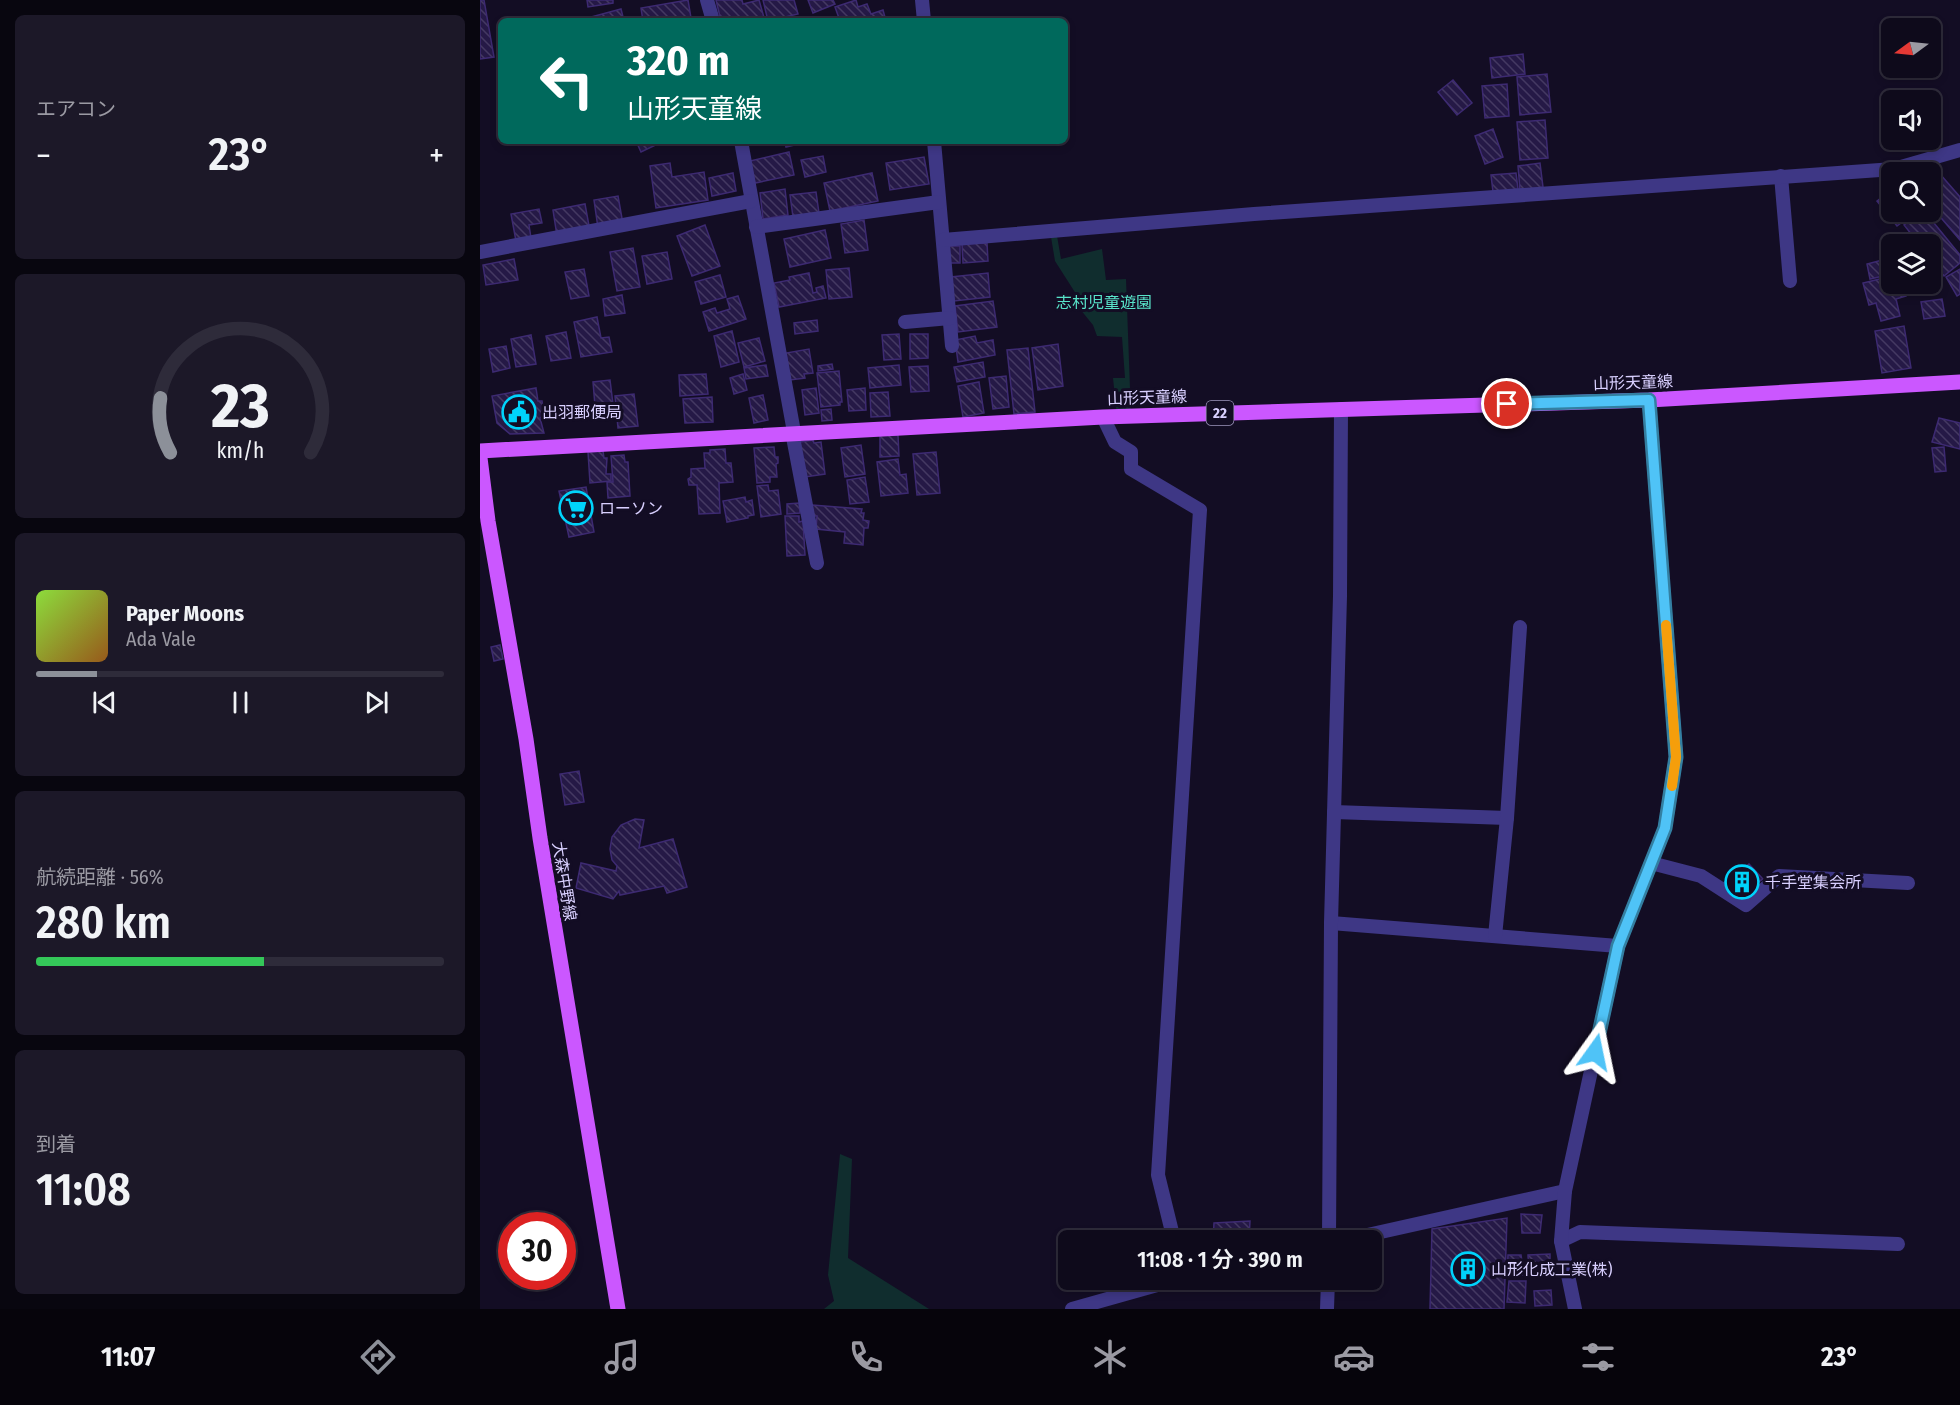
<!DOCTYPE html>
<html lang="ja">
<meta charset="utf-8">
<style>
body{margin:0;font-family:"Fira Sans Condensed","Noto Sans JP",sans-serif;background:#1c1828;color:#f1f3f6;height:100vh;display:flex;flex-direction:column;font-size:22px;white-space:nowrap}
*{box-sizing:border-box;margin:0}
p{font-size:20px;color:#9b9aa3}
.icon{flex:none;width:33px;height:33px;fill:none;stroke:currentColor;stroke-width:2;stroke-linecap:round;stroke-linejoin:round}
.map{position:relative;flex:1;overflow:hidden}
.drawer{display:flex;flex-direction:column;gap:15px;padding:15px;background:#08060f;width:480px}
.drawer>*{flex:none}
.top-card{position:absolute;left:18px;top:18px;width:570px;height:126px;border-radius:9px;box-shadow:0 3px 9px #0003,0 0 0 2px #2e2b3a;background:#00695c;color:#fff;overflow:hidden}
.needle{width:39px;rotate:255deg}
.buttons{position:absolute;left:1401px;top:18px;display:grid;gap:12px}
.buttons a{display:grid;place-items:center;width:60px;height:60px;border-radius:9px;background:#0e0a1b;box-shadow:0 3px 9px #0003,0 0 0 2px #2e2b3a;font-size:30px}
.speed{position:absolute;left:18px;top:1212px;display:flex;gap:12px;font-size:30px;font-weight:700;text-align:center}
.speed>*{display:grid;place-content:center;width:78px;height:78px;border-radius:50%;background:#0e0a1b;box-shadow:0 3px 9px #0003,0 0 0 2px #2e2b3a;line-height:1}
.speed .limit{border:9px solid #d22;background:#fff;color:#111}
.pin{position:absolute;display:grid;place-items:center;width:51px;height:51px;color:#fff;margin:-26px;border:3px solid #fff;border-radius:50%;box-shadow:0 2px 6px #0007}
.me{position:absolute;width:66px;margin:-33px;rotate:12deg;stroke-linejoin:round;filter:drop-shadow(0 0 4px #0008)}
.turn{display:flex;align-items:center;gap:21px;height:126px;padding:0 30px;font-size:27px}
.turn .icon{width:78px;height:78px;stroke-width:2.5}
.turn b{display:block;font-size:42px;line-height:51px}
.big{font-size:45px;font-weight:600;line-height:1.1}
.drawer .widget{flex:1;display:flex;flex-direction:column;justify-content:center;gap:9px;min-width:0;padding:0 21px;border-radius:9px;background:#1c1828}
.drawer .dial{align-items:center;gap:0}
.dial svg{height:156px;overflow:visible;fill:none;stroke:#2e2b3a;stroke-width:7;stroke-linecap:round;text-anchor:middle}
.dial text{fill:#f1f3f6;stroke:none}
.song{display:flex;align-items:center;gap:18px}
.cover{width:72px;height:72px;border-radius:9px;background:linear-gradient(135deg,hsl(90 70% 55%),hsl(30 70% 35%))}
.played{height:6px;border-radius:3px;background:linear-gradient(90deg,#8c9099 15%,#2e2b3a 15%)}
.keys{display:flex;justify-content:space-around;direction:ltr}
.heat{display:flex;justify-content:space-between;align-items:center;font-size:33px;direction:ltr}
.charge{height:9px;border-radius:4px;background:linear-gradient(90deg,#34c759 56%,#2e2b3a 0)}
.trip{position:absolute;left:578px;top:1230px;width:324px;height:60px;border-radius:9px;background:#0e0a1b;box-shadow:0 3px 9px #0003,0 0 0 2px #2e2b3a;font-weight:600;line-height:60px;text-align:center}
.tabs{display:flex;height:96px;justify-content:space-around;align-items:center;background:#06040b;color:#9b9aa3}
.tabs .icon{width:42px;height:42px}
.tabs .current{color:#8c9099}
.tabs b{font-size:27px;color:#f1f3f6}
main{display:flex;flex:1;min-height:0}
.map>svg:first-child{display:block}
.green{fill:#102d2e}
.building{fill:url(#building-back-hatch);stroke:#3d2a72;stroke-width:1.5}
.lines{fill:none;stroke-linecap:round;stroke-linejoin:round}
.minor{stroke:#3e3785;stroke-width:14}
.major{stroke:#cb57ff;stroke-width:15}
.route-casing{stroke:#337fa1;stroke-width:15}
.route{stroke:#4fc3f7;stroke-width:10}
.slow{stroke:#f59e0b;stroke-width:10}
.labels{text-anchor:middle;stroke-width:6;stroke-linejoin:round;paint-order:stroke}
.shield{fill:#130d24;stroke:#9e96bd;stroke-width:1.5}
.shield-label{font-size:15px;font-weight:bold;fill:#d9d0ff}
.park-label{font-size:16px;fill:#58e3c9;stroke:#130d24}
.street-label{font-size:16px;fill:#d9d0ff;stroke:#130d24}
.poi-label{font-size:16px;fill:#d9d0ff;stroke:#130d24;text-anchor:start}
</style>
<main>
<section class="drawer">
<div class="widget"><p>エアコン</p>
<div class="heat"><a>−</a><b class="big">23°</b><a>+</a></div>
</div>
<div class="widget dial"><svg viewBox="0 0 100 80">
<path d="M14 69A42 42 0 1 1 86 69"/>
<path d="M14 69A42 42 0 0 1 9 41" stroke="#8c9099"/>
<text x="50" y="56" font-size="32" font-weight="700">23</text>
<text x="50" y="72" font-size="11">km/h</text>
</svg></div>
<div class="widget">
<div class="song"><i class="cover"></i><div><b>Paper Moons</b><p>Ada Vale</p></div></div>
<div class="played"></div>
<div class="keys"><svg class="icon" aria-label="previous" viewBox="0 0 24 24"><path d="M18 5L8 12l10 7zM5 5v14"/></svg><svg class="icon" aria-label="pause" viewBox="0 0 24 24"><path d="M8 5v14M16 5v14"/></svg><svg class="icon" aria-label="next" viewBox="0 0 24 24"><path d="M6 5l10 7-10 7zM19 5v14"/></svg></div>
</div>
<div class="widget"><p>航続距離 · 56%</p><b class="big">280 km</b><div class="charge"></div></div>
<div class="widget"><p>到着</p><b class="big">11:08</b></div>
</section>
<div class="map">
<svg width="1480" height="1309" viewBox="0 0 1480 1309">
<defs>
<pattern id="building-back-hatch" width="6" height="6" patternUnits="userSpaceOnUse" patternTransform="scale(1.5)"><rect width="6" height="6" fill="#251946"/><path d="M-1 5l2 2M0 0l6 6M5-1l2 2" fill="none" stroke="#443962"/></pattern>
</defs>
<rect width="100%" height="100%" fill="#130d24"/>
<g class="green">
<polygon points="576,230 581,259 622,249 626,280 646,279 651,416 637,416 633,378 645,378 642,337 617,336 613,325 600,309 598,297 575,261 570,231"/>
<polygon points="360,1154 372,1159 368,1258 449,1309 344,1309 354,1301 348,1275"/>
</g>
<g class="building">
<polygon points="0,0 4,0 14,57 0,59"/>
<polygon points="107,0 133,0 133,3 108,7"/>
<polygon points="208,0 211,18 194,21 163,21 161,8"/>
<polygon points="236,0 262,0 263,4 279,0 285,21 241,21"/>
<polygon points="283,0 314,0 318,14 288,21"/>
<polygon points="328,0 353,0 355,4 333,13"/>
<polygon points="376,0 378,7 387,4 391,14 403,10 406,21 360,21 355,7"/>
<polygon points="141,9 144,21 112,21 111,17"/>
<polygon points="1043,54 1045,74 1012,78 1010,58"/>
<polygon points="1067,74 1071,112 1040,115 1037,77"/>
<polygon points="973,80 992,103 977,115 958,92"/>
<polygon points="1027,84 1029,116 1005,118 1002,86"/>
<polygon points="1065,120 1068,158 1040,160 1037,122"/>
<polygon points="1013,129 1023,157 1005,164 995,136"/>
<polygon points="156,141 179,141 180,143 161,152"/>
<polygon points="304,141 331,141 306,147"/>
<polygon points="309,152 314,175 275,183 270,161"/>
<polygon points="343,156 346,172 325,177 321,160"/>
<polygon points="444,157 449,184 410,190 406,163"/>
<polygon points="190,163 192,177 224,172 228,200 176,208 170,166"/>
<polygon points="1060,163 1063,187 1040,190 1038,166"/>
<polygon points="1453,166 1480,197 1480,240 1450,205 1450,172 1446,172"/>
<polygon points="253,173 256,191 232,196 229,178"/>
<polygon points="392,173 398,201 350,211 344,183"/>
<polygon points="1036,173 1038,189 1013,192 1011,175"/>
<polygon points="305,189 308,215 283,219 280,193"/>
<polygon points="1412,189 1412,212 1431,212 1433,214 1417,226 1397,201"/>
<polygon points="336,192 339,213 313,217 310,195"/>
<polygon points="138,196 143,224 118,228 114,200"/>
<polygon points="105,204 110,231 77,236 73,210"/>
<polygon points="59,209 62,223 49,225 51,238 36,241 31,214"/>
<polygon points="1441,212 1445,212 1480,255 1480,263 1464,276 1450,259 1450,244 1439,244 1424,225"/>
<polygon points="384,220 388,250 365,253 361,224"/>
<polygon points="225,225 240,266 212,276 197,236"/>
<polygon points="345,230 351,258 310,267 304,239"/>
<polygon points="507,243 508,261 483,263 482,244"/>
<polygon points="468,246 480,246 480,263 469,263"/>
<polygon points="153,248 160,287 137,291 130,252"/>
<polygon points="187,252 192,279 167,284 162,256"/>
<polygon points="1410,258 1412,274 1390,279 1387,264"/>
<polygon points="34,259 38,280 6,285 3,265"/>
<polygon points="369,268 372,297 349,299 346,270"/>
<polygon points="104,269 109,296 91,299 85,272"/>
<polygon points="1480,269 1480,294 1477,296 1466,277"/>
<polygon points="329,273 333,293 337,292 336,288 343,286 346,298 299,307 294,283 310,280 309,277"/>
<polygon points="508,273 510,297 474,301 471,277"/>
<polygon points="240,275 246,297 221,304 215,282"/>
<polygon points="1412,276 1412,284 1423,284 1426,296 1416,299 1420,316 1401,321 1396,303 1389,305 1383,283"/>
<polygon points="142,295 145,313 125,316 123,299"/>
<polygon points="258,296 266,319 229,331 223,312 235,308 237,313 250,309 247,299"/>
<polygon points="1462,299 1465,316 1444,319 1441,302"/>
<polygon points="513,301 517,327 478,332 475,306"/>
<polygon points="117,317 121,338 129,337 132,352 101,357 94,322"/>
<polygon points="337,320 338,331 315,334 314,323"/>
<polygon points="1424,326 1431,368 1402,373 1395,331"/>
<polygon points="252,331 259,362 241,367 234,336"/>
<polygon points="86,332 91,358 71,361 66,336"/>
<polygon points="419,334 421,359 404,360 402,335"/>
<polygon points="430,334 448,334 448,358 430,359"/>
<polygon points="51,335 56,364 36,367 31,339"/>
<polygon points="495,336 497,343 513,340 515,355 478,362 475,340"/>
<polygon points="279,338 285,361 264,367 258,343"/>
<polygon points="578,344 583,386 558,390 552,348"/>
<polygon points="26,346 30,368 13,372 9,349"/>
<polygon points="548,348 555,412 534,414 527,350"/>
<polygon points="329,349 333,373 324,374 325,378 310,380 306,353"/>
<polygon points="503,362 505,377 477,382 474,367"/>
<polygon points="352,364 353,369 338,371 338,366"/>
<polygon points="286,365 288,376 266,379 264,368"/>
<polygon points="419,365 421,385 390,388 388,368"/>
<polygon points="448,366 449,391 431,392 429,367"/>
<polygon points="359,371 362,402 360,402 360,405 341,407 337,373"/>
<polygon points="226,374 228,394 200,396 199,375"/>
<polygon points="263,374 267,390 254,394 250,378"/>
<polygon points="526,376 529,407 513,409 509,378"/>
<polygon points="130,380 133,404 115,406 113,382"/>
<polygon points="499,382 504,413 483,417 478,386"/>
<polygon points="56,388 58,401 62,401 64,415 60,418 64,433 30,434 17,423 12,396"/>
<polygon points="336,388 339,413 325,415 322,390"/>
<polygon points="385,388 386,410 369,411 367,390"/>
<polygon points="408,392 410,416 391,417 390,393"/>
<polygon points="154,394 158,426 138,428 135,396"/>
<polygon points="283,395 288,420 274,423 269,398"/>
<polygon points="232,397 233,422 205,423 203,399"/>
<polygon points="351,409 352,420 342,421 341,410"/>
<polygon points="1459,418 1480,423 1480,449 1452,442"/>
<polygon points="400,435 418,435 419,456 400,457"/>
<polygon points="333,440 334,443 341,442 345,474 325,477 320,442"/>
<polygon points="381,445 385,474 365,477 361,448"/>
<polygon points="294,447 295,457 298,457 298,463 296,464 297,477 290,477 290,482 277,483 274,448"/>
<polygon points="1464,447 1466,471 1455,472 1452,448"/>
<polygon points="245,449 246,463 251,463 253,482 239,483 240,513 219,514 217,485 209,485 208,479 211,477 211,469 225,468 224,453 230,453 230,450"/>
<polygon points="123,451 124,458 127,458 126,474 131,474 131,481 110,483 108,452"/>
<polygon points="456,452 460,493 437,495 433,454"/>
<polygon points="144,455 145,462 148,462 150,496 128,498 127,482 133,482 131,456"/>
<polygon points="418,459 420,475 426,474 428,493 401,496 397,462"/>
<polygon points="385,477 389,502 370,504 367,480"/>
<polygon points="288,485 289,491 298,490 301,514 281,517 277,486"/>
<polygon points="106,487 114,532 89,537 79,491"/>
<polygon points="265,497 266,502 272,500 274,515 268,516 268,518 247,522 243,501"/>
<polygon points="319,503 320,513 307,514 307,504"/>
<polygon points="332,505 382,509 381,513 384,513 383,520 389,521 388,528 384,528 383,545 364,543 365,532 336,529 337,516 331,516"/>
<polygon points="305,516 319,516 319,522 323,521 325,555 307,556"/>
<polygon points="20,645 23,659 14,661 11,647"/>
<polygon points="99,771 104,802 85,805 80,774"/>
<polygon points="155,819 164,820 159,848 193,839 207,887 187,893 184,886 140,895 139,891 133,899 96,888 101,863 136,871 137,866 132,860 130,849 132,837 141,825"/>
<polygon points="1269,864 1283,879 1254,897 1242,884"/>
<polygon points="1041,1214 1062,1215 1060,1233 1042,1233"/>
<polygon points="1027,1218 1024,1309 950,1309 952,1229"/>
<polygon points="770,1221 769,1240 733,1240 734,1223"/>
<polygon points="1070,1254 1070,1275 1049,1275 1048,1255"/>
<polygon points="1028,1255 1041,1255 1044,1275 1027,1276"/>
<polygon points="1029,1281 1046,1281 1045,1303 1027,1302"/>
<polygon points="1071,1290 1072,1305 1055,1306 1054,1291"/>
</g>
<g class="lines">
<g class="minor">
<polyline points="227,0 233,21"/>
<polyline points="442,0 444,21"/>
<polyline points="261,141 314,432"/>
<polyline points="454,141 472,346"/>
<polyline points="1301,176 1310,281"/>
<polyline points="276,227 459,202"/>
<polyline points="463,240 774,214 1414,169 1480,150"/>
<polyline points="0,252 271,201"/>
<polyline points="425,322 470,318"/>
<polyline points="623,417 635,442 651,452 651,469 720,510 678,1175 694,1240"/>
<polyline points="312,432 337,563"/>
<polyline points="854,812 1027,818"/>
<polyline points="1171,863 1221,876 1266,905 1299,876 1428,883"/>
<polyline points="851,923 1138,946"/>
<polyline points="1015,936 1027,818 1040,627"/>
<polyline points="849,1240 851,923 860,596 861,409"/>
<polyline points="865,1240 1085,1191"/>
<polyline points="1081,1241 1100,1232 1418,1244"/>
<polyline points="592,1309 695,1280"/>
<polyline points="847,1309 848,1280"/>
<polyline points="1095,1309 1081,1241 1085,1191 1138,946 1185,828 1196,757 1169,400"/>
</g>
<g class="major">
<polyline points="0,451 623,417 1169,400 1480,382"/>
<polyline points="0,458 8,521 46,739 60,838 138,1309"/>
</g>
</g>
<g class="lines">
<defs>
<polyline id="route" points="1027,404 1169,400 1196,757 1185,828 1138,946 1115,1052"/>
</defs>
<use href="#route" class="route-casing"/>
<use href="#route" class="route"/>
<polyline class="slow" points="1186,625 1196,757 1192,786"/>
</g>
<defs>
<symbol id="civic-ring" viewBox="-11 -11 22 22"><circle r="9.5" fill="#130d24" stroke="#00d3fb" stroke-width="1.5"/><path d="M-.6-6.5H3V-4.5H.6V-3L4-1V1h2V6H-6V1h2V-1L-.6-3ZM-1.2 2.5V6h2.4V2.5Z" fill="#00d3fb"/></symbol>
<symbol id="supermarket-ring" viewBox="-11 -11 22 22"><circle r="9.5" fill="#130d24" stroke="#00d3fb" stroke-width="1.5"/><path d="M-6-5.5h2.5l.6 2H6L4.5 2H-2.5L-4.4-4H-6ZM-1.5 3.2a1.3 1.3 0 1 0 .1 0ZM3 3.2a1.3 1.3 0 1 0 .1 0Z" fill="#00d3fb"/></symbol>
<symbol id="building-ring" viewBox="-11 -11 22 22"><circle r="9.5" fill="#130d24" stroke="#00d3fb" stroke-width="1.5"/><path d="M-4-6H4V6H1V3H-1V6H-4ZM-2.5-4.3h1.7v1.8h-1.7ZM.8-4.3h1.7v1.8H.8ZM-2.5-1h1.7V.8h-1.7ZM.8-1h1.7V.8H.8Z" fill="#00d3fb"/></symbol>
</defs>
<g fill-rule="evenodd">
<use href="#civic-ring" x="20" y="393" width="38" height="38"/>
<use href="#supermarket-ring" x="77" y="489" width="38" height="38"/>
<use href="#building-ring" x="1243" y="863" width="38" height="38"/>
<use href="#building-ring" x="969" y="1250" width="38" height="38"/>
</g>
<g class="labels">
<rect class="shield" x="726.5" y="401" width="27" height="24" rx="4.5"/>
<g class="shield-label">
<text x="740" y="418">22</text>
</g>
<g class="park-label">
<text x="624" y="308">志村児童遊園</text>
</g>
<g class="street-label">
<text transform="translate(1153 382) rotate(-2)" y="6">山形天童線</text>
<text transform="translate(667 397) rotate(-2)" y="6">山形天童線</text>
<text transform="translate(85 881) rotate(81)" y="6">大森中野線</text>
</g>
<g class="poi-label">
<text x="62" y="418">出羽郵便局</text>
<text x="119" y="514">ローソン</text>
<text x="1285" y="888">千手堂集会所</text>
<text x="1011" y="1275">山形化成工業(株)</text>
</g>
</g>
</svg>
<div class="buttons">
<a><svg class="needle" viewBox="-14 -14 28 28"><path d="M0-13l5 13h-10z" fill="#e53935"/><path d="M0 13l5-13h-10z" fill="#9b9aa3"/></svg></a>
<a><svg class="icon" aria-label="sound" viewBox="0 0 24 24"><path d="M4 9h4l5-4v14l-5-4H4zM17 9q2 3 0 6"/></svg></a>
<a><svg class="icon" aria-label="search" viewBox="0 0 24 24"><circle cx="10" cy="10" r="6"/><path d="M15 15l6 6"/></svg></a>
<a><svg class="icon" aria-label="layers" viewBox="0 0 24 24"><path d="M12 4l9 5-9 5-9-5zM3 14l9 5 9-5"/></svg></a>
</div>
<div class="speed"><div class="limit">30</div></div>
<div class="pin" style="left:1027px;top:404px;background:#d93025"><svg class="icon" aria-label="arrive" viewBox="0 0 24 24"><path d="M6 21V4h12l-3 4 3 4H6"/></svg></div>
<svg class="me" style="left:1115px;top:1052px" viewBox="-20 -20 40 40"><path d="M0-17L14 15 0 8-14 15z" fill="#4fc3f7" stroke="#fff" stroke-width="4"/></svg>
<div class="trip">11:08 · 1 分 · 390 m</div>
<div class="top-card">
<div class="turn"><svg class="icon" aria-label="left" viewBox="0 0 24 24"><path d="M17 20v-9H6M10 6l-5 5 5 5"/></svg><div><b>320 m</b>山形天童線</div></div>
</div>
</div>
</main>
<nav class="tabs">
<b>11:07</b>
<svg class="icon current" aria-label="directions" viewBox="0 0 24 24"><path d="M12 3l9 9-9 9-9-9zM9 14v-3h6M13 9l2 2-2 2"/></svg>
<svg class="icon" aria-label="music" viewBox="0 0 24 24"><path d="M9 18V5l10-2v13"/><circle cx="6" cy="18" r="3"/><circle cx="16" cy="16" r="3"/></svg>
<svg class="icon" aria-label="phone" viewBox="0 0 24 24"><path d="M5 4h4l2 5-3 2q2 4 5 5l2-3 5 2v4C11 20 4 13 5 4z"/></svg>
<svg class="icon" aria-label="climate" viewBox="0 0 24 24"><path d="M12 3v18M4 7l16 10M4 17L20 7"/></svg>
<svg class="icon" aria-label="car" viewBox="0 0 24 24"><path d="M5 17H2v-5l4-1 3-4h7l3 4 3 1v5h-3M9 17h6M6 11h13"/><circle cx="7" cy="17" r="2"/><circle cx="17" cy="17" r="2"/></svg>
<svg class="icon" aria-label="filters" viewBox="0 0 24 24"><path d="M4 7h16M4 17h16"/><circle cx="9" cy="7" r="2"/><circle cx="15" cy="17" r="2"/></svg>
<b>23°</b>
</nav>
